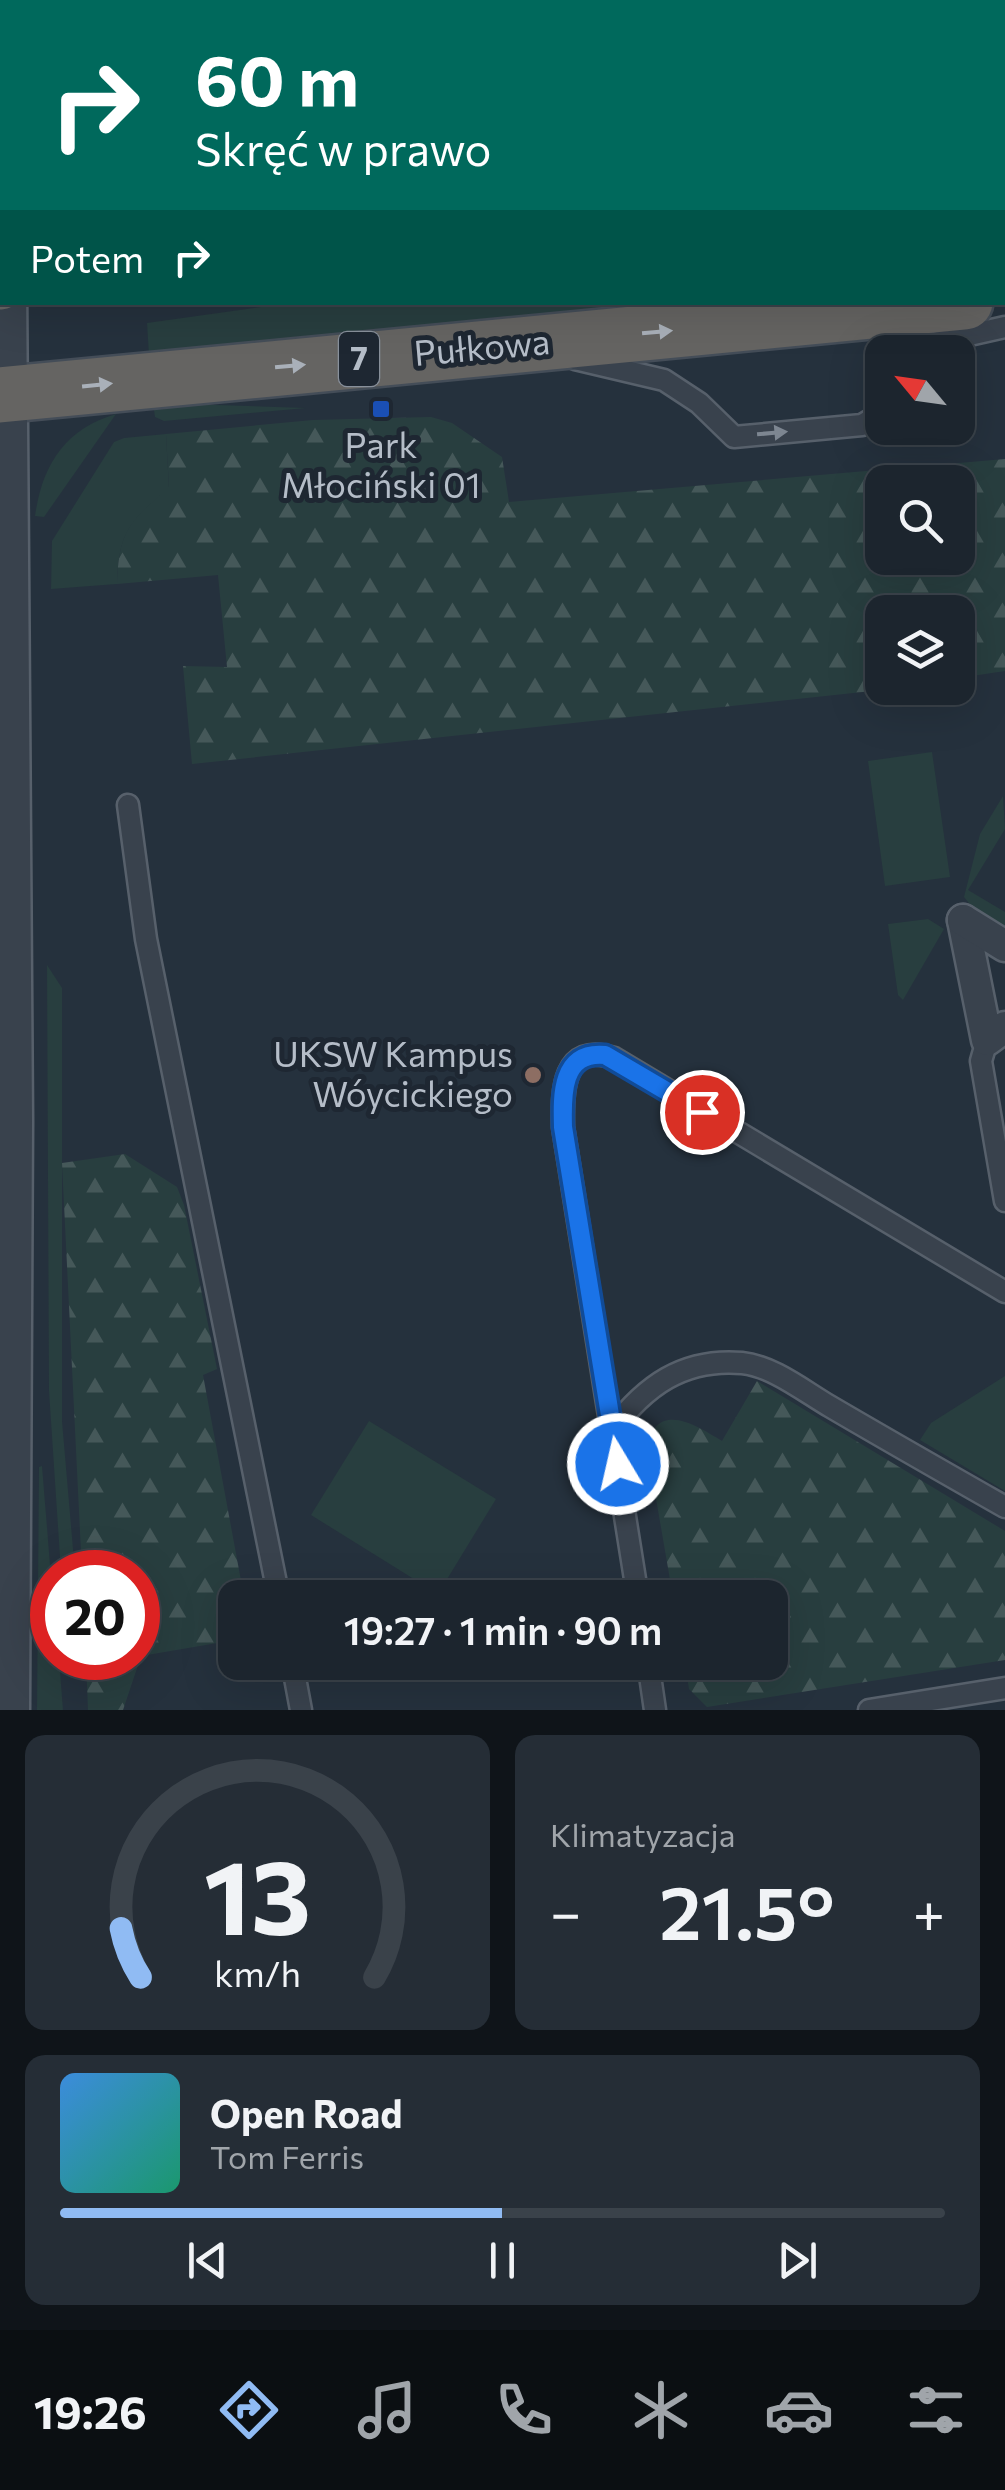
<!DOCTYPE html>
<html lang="pl">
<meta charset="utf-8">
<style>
body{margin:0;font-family:Commissioner,sans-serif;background:#252d36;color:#f1f3f6;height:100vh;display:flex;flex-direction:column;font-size:38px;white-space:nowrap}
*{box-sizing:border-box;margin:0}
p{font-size:32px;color:#a0a5aa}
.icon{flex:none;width:55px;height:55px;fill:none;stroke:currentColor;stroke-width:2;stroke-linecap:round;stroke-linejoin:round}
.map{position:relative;height:1710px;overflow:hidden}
.side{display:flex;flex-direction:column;gap:25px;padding:25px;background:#0f1419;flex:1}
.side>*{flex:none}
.top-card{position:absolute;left:0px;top:0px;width:1005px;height:305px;box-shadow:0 10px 40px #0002,0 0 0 2px #3a424a;background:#00695c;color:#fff;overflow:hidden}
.needle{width:65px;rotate:299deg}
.fabs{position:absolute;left:865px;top:335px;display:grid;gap:20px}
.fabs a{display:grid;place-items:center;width:110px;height:110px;border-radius:20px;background:#1c252e;box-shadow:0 10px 40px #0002,0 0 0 2px #3a424a;font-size:50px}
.speed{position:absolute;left:30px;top:1550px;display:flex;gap:20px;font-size:50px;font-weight:700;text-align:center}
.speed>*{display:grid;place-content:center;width:130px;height:130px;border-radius:50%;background:#1c252e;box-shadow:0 10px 40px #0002,0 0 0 2px #3a424a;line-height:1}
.speed .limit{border:15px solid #d22;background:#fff;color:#111}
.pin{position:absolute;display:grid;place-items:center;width:85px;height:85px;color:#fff;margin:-42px;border:5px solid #fff;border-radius:50%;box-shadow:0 2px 10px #0007}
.me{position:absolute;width:110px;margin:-55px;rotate:351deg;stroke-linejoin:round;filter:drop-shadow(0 0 8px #0008)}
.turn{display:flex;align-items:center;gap:35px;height:210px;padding:0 30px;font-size:45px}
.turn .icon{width:130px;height:130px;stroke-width:2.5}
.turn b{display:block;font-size:70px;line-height:85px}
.then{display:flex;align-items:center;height:95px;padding:0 30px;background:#0003;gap:20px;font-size:38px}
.big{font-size:75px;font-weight:600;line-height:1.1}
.side .widget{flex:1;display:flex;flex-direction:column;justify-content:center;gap:15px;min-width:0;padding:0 35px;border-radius:20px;background:#252d36}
.side .dial{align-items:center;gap:0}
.dial svg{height:260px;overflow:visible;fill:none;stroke:#3a424a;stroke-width:7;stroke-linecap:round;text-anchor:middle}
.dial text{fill:#f1f3f6;stroke:none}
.song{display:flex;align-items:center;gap:30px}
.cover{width:120px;height:120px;border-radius:15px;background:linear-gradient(135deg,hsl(210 70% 55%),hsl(160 70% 35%))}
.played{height:10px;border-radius:5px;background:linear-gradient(90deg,#90bbf3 50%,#3a424a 50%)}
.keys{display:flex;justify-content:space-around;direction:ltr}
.heat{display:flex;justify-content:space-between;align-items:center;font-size:55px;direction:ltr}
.side .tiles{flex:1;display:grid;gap:25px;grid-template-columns:1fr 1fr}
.widget:last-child{grid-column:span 2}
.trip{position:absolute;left:218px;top:1580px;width:570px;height:100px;border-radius:20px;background:#1c252e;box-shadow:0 10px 40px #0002,0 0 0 2px #3a424a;font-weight:600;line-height:100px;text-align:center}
.menu{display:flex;height:160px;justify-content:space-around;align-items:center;background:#0b0f12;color:#a0a5aa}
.menu .icon{width:70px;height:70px}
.menu .on{color:#90bbf3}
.menu b{font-size:45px;color:#f1f3f6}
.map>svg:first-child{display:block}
.grass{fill:#283e3f}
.forest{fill:url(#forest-firs);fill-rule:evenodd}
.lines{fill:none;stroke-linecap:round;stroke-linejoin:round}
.service-casing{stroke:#57606b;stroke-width:25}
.pedestrian-casing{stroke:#57606b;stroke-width:35}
.tertiary-casing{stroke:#57606b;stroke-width:55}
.trunk-casing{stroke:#444d58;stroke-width:60}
.service{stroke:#39424d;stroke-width:20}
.pedestrian{stroke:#39424d;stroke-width:30}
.tertiary{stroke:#39424d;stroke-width:50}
.trunk{stroke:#656462;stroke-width:55}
.oneway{fill:#a9b0b9}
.oneway2{fill:#7d8691}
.route-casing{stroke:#114b97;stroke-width:25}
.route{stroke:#1a73e8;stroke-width:18}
.transit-dot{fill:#1a4fb4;stroke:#1e2732;stroke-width:4}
.education-dot{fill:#8d6e63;stroke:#1e2732;stroke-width:4}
.labels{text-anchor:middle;stroke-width:10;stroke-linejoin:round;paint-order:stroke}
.shield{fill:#1e2732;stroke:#88909b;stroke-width:2.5}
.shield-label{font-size:32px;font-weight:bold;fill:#b5bdc8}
.street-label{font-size:35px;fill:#b5bdc8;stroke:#1e2732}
.poi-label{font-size:35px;fill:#b5bdc8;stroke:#1e2732}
</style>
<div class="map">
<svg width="1005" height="1710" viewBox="0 0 1005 1710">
<defs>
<pattern id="forest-firs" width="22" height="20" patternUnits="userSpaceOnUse" patternTransform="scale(2.5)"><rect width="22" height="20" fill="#283e3f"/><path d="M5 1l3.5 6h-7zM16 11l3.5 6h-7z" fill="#455859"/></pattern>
</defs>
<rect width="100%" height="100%" fill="#25313d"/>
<g class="grass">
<polygon points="296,302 698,303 149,355 147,323"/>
<polygon points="153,403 306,408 164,421 155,417"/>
<path d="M116,414L44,517L35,516C42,465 65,429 116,414Z"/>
<path d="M166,434L169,488C130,522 119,530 117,584L51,589L52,541L114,442L124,438Z"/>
<polygon points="932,752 950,877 885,886 868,761"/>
<polygon points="1003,796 1005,829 968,890 1005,912 1005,927 973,908 964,897 980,834"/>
<polygon points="928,919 944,929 903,1000 898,995 888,924"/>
<polygon points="47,965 62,988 62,1421 75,1572 61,1572 49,1391"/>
<polygon points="1005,1376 1005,1491 920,1440 931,1423"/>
<polygon points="369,1421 496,1499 438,1594 311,1515"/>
<polygon points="42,1466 52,1589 52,1658 59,1658 63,1710 37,1710 39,1467"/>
</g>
<g class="forest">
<polygon points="0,0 1005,0 1005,64 1003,64 1002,2 2,2 0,166"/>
<path d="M431,417L452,423L502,457L509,502L1005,459V671L958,678V612H882V688H900L192,764L183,666L227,667L218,575L117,584C119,529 130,522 169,487L166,434L313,420ZM882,482H958V558H882Z"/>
<polygon points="125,1154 177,1187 184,1205 217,1369 203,1375 244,1597 235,1598 235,1640 141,1656 123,1710 88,1710 86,1658 138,1658 138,1572 82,1572 62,1163"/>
<path d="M757,1381L1005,1531V1660L707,1707L689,1689L685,1663L770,1662V1598L673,1597L647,1446C658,1399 698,1427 722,1441Z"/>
</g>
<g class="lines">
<defs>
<g id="service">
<polyline points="921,352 938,342 1005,327"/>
<polyline points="575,359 664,380 699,403 734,437 862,425 882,413"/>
<polyline points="128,805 146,939 279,1598"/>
<polyline points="987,1040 981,1061 1005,1201"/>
<path d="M612,1430C645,1386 683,1358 742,1363C773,1366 805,1392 831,1407C889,1441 947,1474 1005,1507"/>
<path d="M638,1598L563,1127C562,1092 562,1041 614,1058L1005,1292"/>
<polyline points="292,1662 301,1710"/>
<polyline points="648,1662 655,1710"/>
<polyline points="869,1710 1005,1688"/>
</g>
<g id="pedestrian">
<polyline points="963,920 987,1040 1005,1027"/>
<polyline points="963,920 1005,946"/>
</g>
<polyline id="tertiary" points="1,281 7,1121 4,1710"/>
<g id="trunk">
<polyline points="1002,188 1005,187"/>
<polyline points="0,282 2,281"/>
<polyline points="0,395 965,302"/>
</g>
</defs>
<use href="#service" class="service-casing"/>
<use href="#pedestrian" class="pedestrian-casing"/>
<use href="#tertiary" class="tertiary-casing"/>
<use href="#trunk" class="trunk-casing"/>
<use href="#service" class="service"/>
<use href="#pedestrian" class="pedestrian"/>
<use href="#tertiary" class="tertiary"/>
<use href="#trunk" class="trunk"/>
</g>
<defs><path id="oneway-solid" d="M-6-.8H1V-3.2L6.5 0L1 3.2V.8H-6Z" transform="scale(2.5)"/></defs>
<g class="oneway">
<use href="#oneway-solid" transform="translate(657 332) rotate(-5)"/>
<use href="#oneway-solid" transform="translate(290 366) rotate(-5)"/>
<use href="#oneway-solid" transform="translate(97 385) rotate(-6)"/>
</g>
<use class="oneway2" href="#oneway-solid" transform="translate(772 433) rotate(-5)"/>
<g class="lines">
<defs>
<path id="route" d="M618,1464L563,1127C562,1095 561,1051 605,1055L702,1112"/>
</defs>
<use href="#route" class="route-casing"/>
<use href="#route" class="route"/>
</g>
<rect class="transit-dot" x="371" y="399" width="20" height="20" rx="5"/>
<circle class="education-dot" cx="533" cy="1075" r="10"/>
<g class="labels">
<rect class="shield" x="339" y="332" width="40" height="54" rx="8"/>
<g class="shield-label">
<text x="359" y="370">7</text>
</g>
<g class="street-label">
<text transform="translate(482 348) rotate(-5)" y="12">Pułkowa</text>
</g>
<g class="poi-label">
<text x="381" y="458">Park<tspan x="381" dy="40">Młociński 01</tspan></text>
<text x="513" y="1067" text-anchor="end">UKSW Kampus<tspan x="513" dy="40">Wóycickiego</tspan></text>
</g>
</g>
</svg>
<div class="fabs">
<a><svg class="needle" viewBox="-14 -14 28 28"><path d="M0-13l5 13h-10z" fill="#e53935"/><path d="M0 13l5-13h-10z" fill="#a0a5aa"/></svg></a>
<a><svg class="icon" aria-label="search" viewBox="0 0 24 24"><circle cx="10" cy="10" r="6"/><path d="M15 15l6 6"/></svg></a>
<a><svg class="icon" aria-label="layers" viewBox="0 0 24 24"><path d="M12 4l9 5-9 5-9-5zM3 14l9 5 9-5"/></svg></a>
</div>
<div class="speed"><div class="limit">20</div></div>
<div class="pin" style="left:702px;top:1112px;background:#d93025"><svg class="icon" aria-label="arrive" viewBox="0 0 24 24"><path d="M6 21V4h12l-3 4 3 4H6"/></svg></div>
<svg class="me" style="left:618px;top:1464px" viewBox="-20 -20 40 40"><circle r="17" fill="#1a73e8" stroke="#fff" stroke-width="3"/><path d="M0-11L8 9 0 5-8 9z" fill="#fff"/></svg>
<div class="trip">19:27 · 1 min · 90 m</div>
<div class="top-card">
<div class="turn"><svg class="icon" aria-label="right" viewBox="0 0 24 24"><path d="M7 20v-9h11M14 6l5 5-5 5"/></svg><div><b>60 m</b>Skręć w prawo</div></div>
<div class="then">Potem<svg class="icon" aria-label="right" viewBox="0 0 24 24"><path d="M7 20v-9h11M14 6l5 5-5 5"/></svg></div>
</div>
</div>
<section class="side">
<div class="tiles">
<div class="widget dial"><svg viewBox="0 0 100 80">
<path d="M14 69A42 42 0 1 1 86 69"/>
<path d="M14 69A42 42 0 0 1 8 54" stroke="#90bbf3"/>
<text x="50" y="56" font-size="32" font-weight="700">13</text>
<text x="50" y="72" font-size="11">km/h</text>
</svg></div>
<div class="widget"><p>Klimatyzacja</p>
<div class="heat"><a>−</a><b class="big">21.5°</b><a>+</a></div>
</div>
<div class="widget">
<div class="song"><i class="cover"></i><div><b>Open Road</b><p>Tom Ferris</p></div></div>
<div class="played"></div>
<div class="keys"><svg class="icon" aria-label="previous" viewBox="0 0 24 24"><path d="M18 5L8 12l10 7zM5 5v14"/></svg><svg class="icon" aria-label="pause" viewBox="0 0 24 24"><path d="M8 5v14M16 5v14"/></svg><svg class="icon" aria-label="next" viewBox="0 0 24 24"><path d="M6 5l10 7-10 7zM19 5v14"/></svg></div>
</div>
</div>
</section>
<nav class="menu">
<b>19:26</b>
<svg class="icon on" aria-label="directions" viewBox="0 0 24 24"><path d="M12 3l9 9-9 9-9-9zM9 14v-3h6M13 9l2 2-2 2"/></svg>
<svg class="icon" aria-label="music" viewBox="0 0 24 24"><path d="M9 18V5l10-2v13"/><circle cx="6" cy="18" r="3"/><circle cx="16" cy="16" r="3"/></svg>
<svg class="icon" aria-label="phone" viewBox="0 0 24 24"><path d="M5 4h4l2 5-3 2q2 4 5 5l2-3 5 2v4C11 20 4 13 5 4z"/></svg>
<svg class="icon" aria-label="climate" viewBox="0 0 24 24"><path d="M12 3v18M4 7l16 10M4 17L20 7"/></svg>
<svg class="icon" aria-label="car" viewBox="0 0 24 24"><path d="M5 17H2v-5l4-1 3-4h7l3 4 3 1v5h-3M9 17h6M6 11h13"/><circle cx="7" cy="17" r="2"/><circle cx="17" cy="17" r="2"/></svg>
<svg class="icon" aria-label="filters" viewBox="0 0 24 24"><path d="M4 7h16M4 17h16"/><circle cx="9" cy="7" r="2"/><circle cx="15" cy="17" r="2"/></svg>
</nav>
